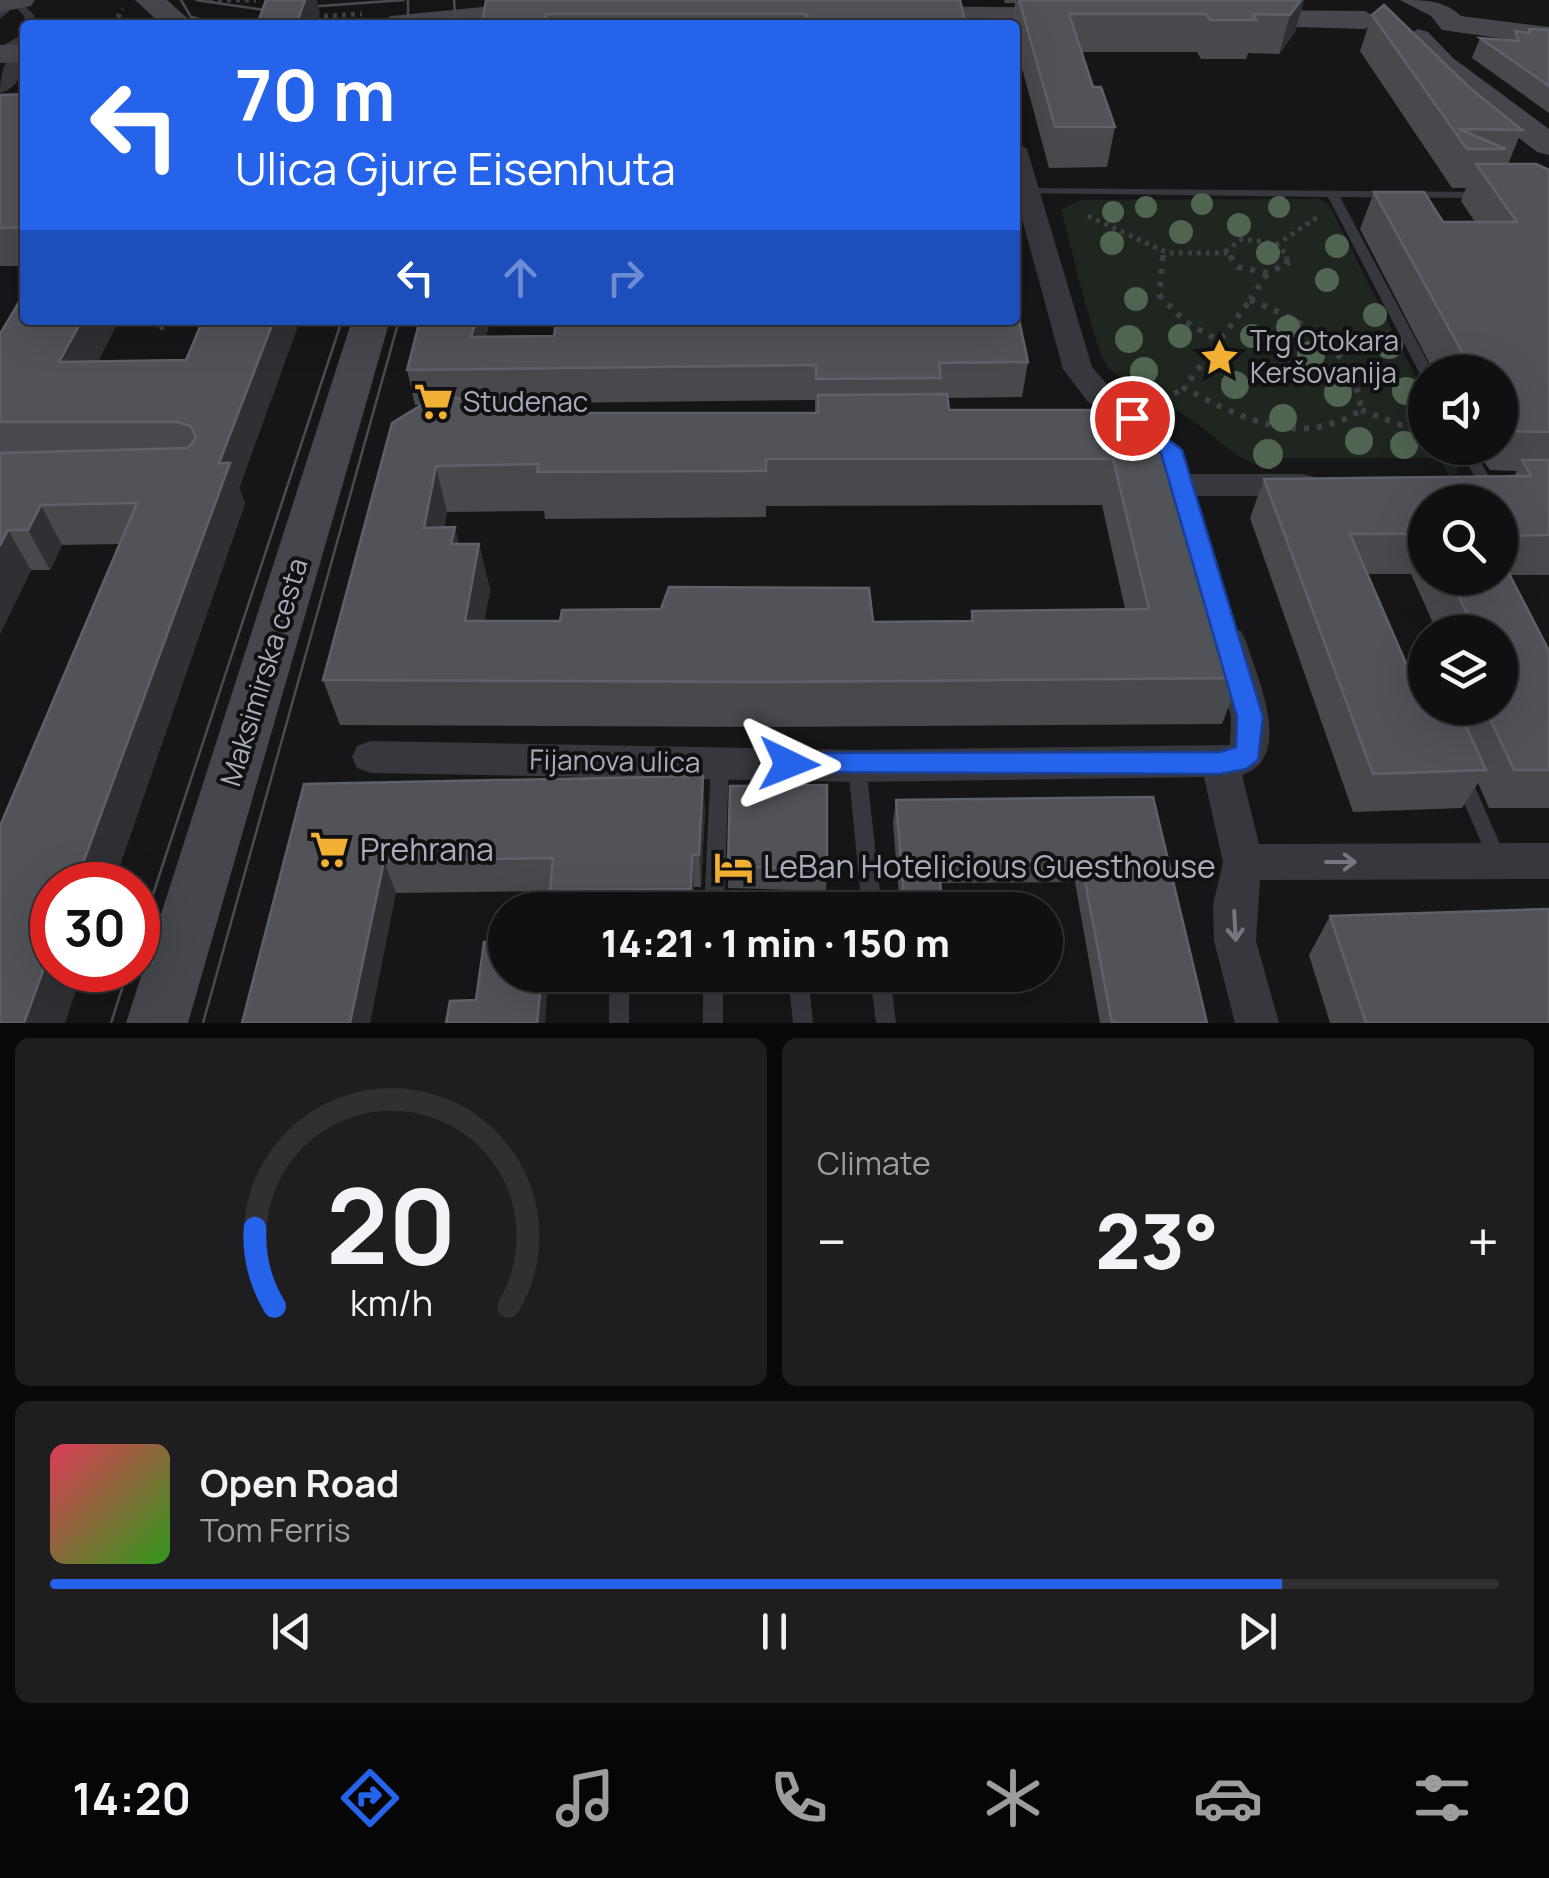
<!DOCTYPE html>
<meta charset="utf-8">
<style>
body{margin:0;font-family:Manrope,sans-serif;background:#1e1e20;color:#f1f3f6;height:100vh;display:flex;flex-direction:column;font-size:38px;white-space:nowrap}
*{box-sizing:border-box;margin:0}
p{font-size:32px;color:#9c9d9f}
.icon{flex:none;width:55px;height:55px;fill:none;stroke:currentColor;stroke-width:2;stroke-linecap:round;stroke-linejoin:round}
.map{position:relative;height:1023px;overflow:hidden}
.panel{display:flex;flex-direction:column;gap:15px;padding:15px;background:#09090a;flex:1}
.panel>*{flex:none}
.banner{position:absolute;left:20px;top:20px;width:1000px;height:305px;border-radius:10px;box-shadow:0 10px 40px #0002,0 0 0 2px #303032;background:#2563eb;color:#fff;overflow:hidden}
.buttons{position:absolute;left:1408px;top:355px;display:grid;gap:20px}
.buttons a{display:grid;place-items:center;width:110px;height:110px;border-radius:50%;background:#101012;box-shadow:0 10px 40px #0002,0 0 0 2px #303032;font-size:50px}
.speed{position:absolute;left:30px;top:862px;display:flex;gap:20px;font-size:50px;font-weight:700;text-align:center}
.speed>*{display:grid;place-content:center;width:130px;height:130px;border-radius:50%;background:#101012;box-shadow:0 10px 40px #0002,0 0 0 2px #303032;line-height:1}
.speed .limit{border:15px solid #d22;background:#fff;color:#111}
.pin{position:absolute;display:grid;place-items:center;width:85px;height:85px;color:#fff;margin:-42px;border:5px solid #fff;border-radius:50%;box-shadow:0 2px 10px #0007}
.me{position:absolute;width:110px;margin:-55px;rotate:92deg;stroke-linejoin:round;filter:drop-shadow(0 0 8px #0008)}
.turn{display:flex;align-items:center;gap:35px;height:210px;padding:0 50px;font-size:45px}
.turn .icon{width:130px;height:130px;stroke-width:2.5}
.turn b{display:block;font-size:70px;line-height:85px}
.lanes{display:flex;align-items:center;height:95px;padding:0 50px;background:#0003;justify-content:center;gap:50px;direction:ltr}
.lanes .off{opacity:.35}
.big{font-size:75px;font-weight:800;line-height:1.1}
.panel .card{flex:1;display:flex;flex-direction:column;justify-content:center;gap:15px;min-width:0;padding:0 35px;border-radius:15px;background:#1e1e20}
.panel .dial{align-items:center;gap:0}
.dial svg{height:260px;overflow:visible;fill:none;stroke:#303032;stroke-width:7;stroke-linecap:round;text-anchor:middle}
.dial text{fill:#f1f3f6;stroke:none}
.song{display:flex;align-items:center;gap:30px}
.cover{width:120px;height:120px;border-radius:15px;background:linear-gradient(135deg,hsl(350 70% 55%),hsl(110 70% 35%))}
.played{height:10px;border-radius:5px;background:linear-gradient(90deg,#2563eb 85%,#303032 85%)}
.keys{display:flex;justify-content:space-around;direction:ltr}
.heat{display:flex;justify-content:space-between;align-items:center;font-size:55px;direction:ltr}
.panel .tiles{flex:1;display:grid;gap:15px;grid-template-columns:1fr 1fr}
.card:last-child{grid-column:span 2}
.trip{position:absolute;left:488px;top:892px;width:575px;height:100px;border-radius:50px;background:#101012;box-shadow:0 10px 40px #0002,0 0 0 2px #303032;font-weight:800;line-height:100px;text-align:center}
.tab-bar{display:flex;height:160px;justify-content:space-around;align-items:center;background:#060607;color:#9c9d9f}
.tab-bar .icon{width:70px;height:70px}
.tab-bar .active{color:#2563eb}
.tab-bar b{font-size:45px;color:#f1f3f6}
.map>svg:first-child{display:block}
.green{fill:#1e261f}
.lines{fill:none;stroke-linecap:round;stroke-linejoin:round}
.path-far1{stroke:#3d3f44;stroke-width:5;stroke-dasharray:4 5;stroke-linecap:butt}
.path{stroke:#3d3f44;stroke-width:6;stroke-dasharray:5 8;stroke-linecap:butt}
.service{fill:#37383d;fill-rule:evenodd}
.minor{fill:#37383d;fill-rule:evenodd}
.secondary{fill:#45474d;fill-rule:evenodd}
.tram{stroke:#4a4c52;stroke-width:2.5}
.tree{fill:#506452}
.wall{fill:#47494d;fill-rule:evenodd}
.shaded-wall{fill:#2f3033}
.building{fill:#525359;stroke:#5f6168;stroke-width:2.5;fill-rule:evenodd}
.oneway{stroke:#757881}
.route{fill:#2563eb;stroke:#184099;stroke-width:2.5}
.labels{text-anchor:middle;stroke-width:8;stroke-linejoin:round;paint-order:stroke}
.poi-label{font-size:28px;fill:#a8adb8;stroke:#111113;text-anchor:start}
.street-label{font-size:28px;fill:#a8adb8;stroke:#111113}
.near-poi-label{font-size:32px;fill:#a8adb8;stroke:#111113;text-anchor:start}
</style>
<div class="map">
<svg width="1549" height="1023" viewBox="0 0 1549 1023">
<rect width="100%" height="100%" fill="#161618"/>
<path class="green" d="M1080,200L1319,199L1329,205L1425,395V448H1451L1458,473L1449,476L1439,458H1270L1273,468C1239,464 1225,444 1200,426C1171,404 1135,392 1108,367C1095,353 1069,236 1061,210Z"/>
<g class="lines">
<g class="path-far1">
<polyline points="209,0 256,0"/>
<polyline points="324,16 362,14"/>
<polyline points="113,25 123,9"/>
<polyline points="1088,216 1168,253 1227,253"/>
<polyline points="1276,245 1319,216"/>
<polyline points="1163,259 1163,254"/>
<polyline points="1232,259 1226,251 1242,239 1271,243 1286,253 1287,259"/>
</g>
<g class="path">
<polyline points="1163,256 1159,295 1186,322 1219,341"/>
<polyline points="1230,256 1238,267 1268,273 1287,264 1286,256"/>
<polyline points="1250,300 1268,273"/>
<path d="M1250,300C1304,321 1354,348 1361,410C1301,449 1241,418 1184,388Z"/>
<polyline points="159,328 175,320"/>
<polyline points="1163,400 1184,388"/>
<polyline points="1361,410 1425,434"/>
</g>
<g class="service">
<polygon points="11,0 19,0 34,15 36,25 26,25 24,16 15,6 0,19 0,11"/>
<polygon points="25,33 25,40 0,54 0,47"/>
<polygon points="1026,188 1482,192 1488,195 1482,198 1340,197 1433,372 1425,372 1425,376 1419,372 1328,197 1022,193 1020,191"/>
<polygon points="1459,448 1473,448 1494,486 1492,490 1482,490"/>
<polygon points="720,755 726,757 729,762 724,910 704,910 711,762 714,757"/>
<polygon points="857,759 863,761 866,766 882,910 862,910 848,766 851,761"/>
<polygon points="1462,770 1468,773 1471,778 1506,858 1504,864 1497,866 1490,864 1488,858 1453,778 1456,773"/>
<rect x="609" y="975" width="20" height="48"/>
<rect x="703" y="975" width="20" height="48"/>
<polygon points="788,975 808,975 813,1023 793,1023"/>
<polygon points="870,975 890,975 896,1023 876,1023"/>
</g>
<g class="minor">
<path d="M25,47C25,66 21,88 0,93C0,74 4,53 25,47Z"/>
<polygon points="1015,142 1027,149 1092,367 1110,388 1166,425 1170,432 1166,439 1144,439 1088,402 1063,369 1015,193"/>
<polygon points="1183,474 1303,474 1314,477 1319,485 1314,493 1303,496 1183,496 1172,493 1167,485 1172,477"/>
<path d="M1228,627L1241,631L1246,641C1257,678 1295,757 1242,775L1259,844L1549,843V879L1260,880L1256,941L1279,1023H1235L1214,941L1213,905L1223,862L1204,777L857,782L371,773L357,768L352,757L357,746L371,741L857,750L1230,745L1231,717L1210,641L1215,631Z"/>
</g>
<g class="secondary">
<polygon points="0,0 35,0 31,6 0,12"/>
<polygon points="135,0 167,0 195,25 162,25"/>
<path d="M1400,0C1425,0 1444,0 1461,16L1549,27V45L1442,30L1431,16Z"/>
<polygon points="543,1 553,4 557,10 553,16 457,25 376,25 391,16"/>
<polygon points="902,6 1073,8 1087,17 1073,26 892,21 888,15 892,9"/>
<polygon points="1237,10 1365,11 1380,20 1365,29 1227,25 1223,19 1227,13"/>
<polygon points="1418,29 1428,32 1453,58 1549,129 1549,155 1537,152 1431,70 1403,38"/>
<polygon points="25,44 25,62 0,63 0,45"/>
<polygon points="352,320 390,320 188,1023 126,1023"/>
</g>
<g class="tram">
<polyline points="181,0 191,17 224,25"/>
<polyline points="196,0 264,10 404,0"/>
<polyline points="408,0 408,25"/>
<polyline points="454,0 456,25"/>
<polyline points="247,25 348,21 378,25"/>
<polyline points="138,940 342,320"/>
<polyline points="111,1023 128,970"/>
<polyline points="203,1023 399,320"/>
</g>
</g>
<g class="tree">
<circle cx="1202" cy="204" r="11"/>
<circle cx="1146" cy="207" r="11"/>
<circle cx="1279" cy="207" r="11"/>
<circle cx="1113" cy="212" r="11"/>
<circle cx="1239" cy="225" r="12"/>
<circle cx="1181" cy="232" r="12"/>
<circle cx="1112" cy="243" r="12"/>
<circle cx="1337" cy="246" r="12"/>
<circle cx="1268" cy="253" r="12"/>
<circle cx="1327" cy="280" r="12"/>
<circle cx="1136" cy="299" r="12"/>
<circle cx="1375" cy="315" r="12"/>
<circle cx="1288" cy="327" r="12"/>
<circle cx="1180" cy="336" r="12"/>
<circle cx="1252" cy="336" r="12"/>
<circle cx="1129" cy="339" r="14"/>
<circle cx="1389" cy="345" r="14"/>
<circle cx="1311" cy="355" r="14"/>
<circle cx="1144" cy="371" r="14"/>
<circle cx="1235" cy="385" r="14"/>
<circle cx="1406" cy="391" r="14"/>
<circle cx="1338" cy="393" r="14"/>
<circle cx="1283" cy="418" r="14"/>
<circle cx="1359" cy="441" r="14"/>
<circle cx="1404" cy="445" r="14"/>
<circle cx="1268" cy="454" r="15"/>
</g>
<g class="wall">
<polygon points="486,0 960,0 966,25 482,25"/>
<polygon points="1004,0 1304,0 1295,32 1279,54 1248,53 1246,59 1201,59 1197,52 1082,52 1093,87 1115,127 1107,167 1049,168 1015,42 1015,25 1012,25 1015,3 1005,3"/>
<path d="M1372,15L1470,88L1522,130L1508,164L1549,170V575H1510L1549,651V808H1489L1478,783L1462,808L1353,812L1250,518L1264,479L1514,476L1517,471L1490,470L1474,448H1500V372H1434L1360,229L1374,192L1443,222H1475L1461,201L1466,188H1452L1360,51ZM1425,502H1500V578H1425ZM1367,574H1411L1437,632H1500V708H1468L1462,717L1421,698Z"/>
<polygon points="1529,29 1549,30 1549,113 1472,58 1480,38 1511,40 1515,31 1527,32"/>
<polygon points="25,94 25,266 0,266 0,95"/>
<polygon points="25,320 119,320 98,361 186,360 203,320 300,320 239,488 245,503 113,885 52,885 120,544 62,545 50,570 31,570 0,634 0,334"/>
<path d="M490,320L486,337L1028,362L1022,397L947,398L949,410H1160L1240,678L1222,724L770,727L340,725L323,680L421,405H415L407,370ZM815,400V413H468L466,404ZM1102,505L1125,609L972,611L970,621H484L490,590L479,544H459L444,528L447,512L544,511L545,519L766,517V506Z"/>
<polygon points="304,784 705,809 701,887 694,887 694,910 555,910 550,891 396,893"/>
<polygon points="1153,797 1207,1023 1100,1023 1075,882 940,883 943,910 900,910 893,822 896,800"/>
<polygon points="728,866 827,870 826,891 728,888"/>
<polygon points="1330,916 1549,1023 1330,1023 1309,955"/>
</g>
<g class="shaded-wall">
<polygon points="305,0 317,0 320,14 317,25 296,25"/>
<polygon points="1301,0 1304,0 1295,32 1279,54 1290,15"/>
<polygon points="82,320 119,320 78,401 59,362"/>
<polygon points="274,320 300,320 239,488 245,503 113,885 75,885 219,463"/>
<polygon points="476,320 490,320 478,372 471,337"/>
<polygon points="436,466 447,512 436,575 424,528"/>
<polygon points="41,505 62,545 50,570 28,530"/>
<polygon points="455,527 466,574 451,544"/>
<polygon points="8,530 31,570 0,634 0,546"/>
<polygon points="479,544 490,590 476,667 465,621"/>
<polygon points="703,776 705,809 701,887 699,855"/>
<polygon points="692,855 694,887 694,910 691,889"/>
<polygon points="384,861 396,893 370,1023 350,1023"/>
<polygon points="52,946 52,970 83,970 65,1023 24,1023"/>
<polygon points="542,975 549,975 545,1023 537,1023"/>
</g>
<g class="building">
<polygon points="266,0 305,0 296,25 257,25"/>
<polygon points="486,0 960,0 966,25 805,25 807,14 546,14 545,25 482,25"/>
<polygon points="1019,0 1301,0 1290,15 1253,14 1256,20 1210,20 1206,14 1069,14 1093,87 1101,87 1115,127 1055,127"/>
<polygon points="1384,5 1470,88 1522,130 1459,129 1506,149 1467,149 1372,15"/>
<polygon points="1529,29 1549,30 1549,86 1480,38 1519,41 1515,31 1530,33"/>
<polygon points="25,94 25,227 0,228 0,95"/>
<polygon points="1476,164 1536,164 1549,170 1549,432 1509,431 1500,418 1500,372 1473,372 1374,192 1424,192 1443,222 1517,222"/>
<polygon points="25,292 25,320 82,320 59,362 186,360 203,320 274,320 219,463 230,463 75,885 52,885 52,946 24,1023 0,1023 0,826 137,503 41,505 28,530 8,530 0,546 0,453 188,448 196,438 191,426 177,422 0,422 0,334"/>
<polygon points="1015,301 1028,362 939,363 941,378 816,379 816,365 407,370 420,320 476,320 471,337 554,336 556,322 567,322 567,320 1015,320"/>
<path d="M439,394L465,400V413H818V395L947,394L949,410H1160L1240,678L769,682L323,680L392,423ZM766,459H1113L1149,609L972,611L973,621L873,622L869,588L669,587L661,609L562,610L560,621H465L479,544H451L455,527L424,528L436,466L539,464L537,472L766,471Z"/>
<polygon points="1522,460 1549,460 1549,535 1500,536 1500,502 1425,502 1425,534 1350,534 1421,698 1425,698 1425,708 1458,708 1486,770 1373,774 1264,479 1531,476"/>
<polygon points="1500,556 1549,651 1549,770 1514,770 1485,708 1500,708 1500,632 1476,632 1450,578 1500,578"/>
<polygon points="703,776 699,855 692,855 691,889 550,891 553,858 384,861 350,1023 242,1023 304,784"/>
<polygon points="827,785 827,870 728,866 730,786"/>
<polygon points="1153,797 1207,1023 1112,1023 1081,860 938,862 943,910 905,910 896,800"/>
<polygon points="1549,909 1549,1023 1366,1023 1330,916"/>
<polygon points="505,941 505,975 542,975 537,1023 446,1023 450,1001 476,1000 484,942"/>
</g>
<defs><path id="oneway-shaft" d="M-6 0H5M1.5-3L5.5 0L1.5 3" fill="none" stroke-width="1.6" stroke-linecap="round" stroke-linejoin="round" transform="scale(2.5)"/></defs>
<g class="oneway">
<use href="#oneway-shaft" transform="translate(1341 862)"/>
<use href="#oneway-shaft" transform="translate(1235 926) rotate(87)"/>
</g>
<polygon class="route" points="1132,411 1182,450 1263,717 1258,760 1246,769 1220,774 779,772 775,764 779,756 789,753 1220,752 1236,747 1237,717 1161,453 1125,423 1122,418"/>
<defs>
<symbol id="sight-bare" viewBox="-9 -9 18 18"><path d="M0-6L1.8-2.2L6-1.7L2.9 1.2L3.7 5.4L0 3.3L-3.7 5.4L-2.9 1.2L-6-1.7L-1.8-2.2Z" fill="#f2b134" stroke="#111113" stroke-width="2.5" paint-order="stroke"/></symbol>
<symbol id="supermarket-bare" viewBox="-9 -9 18 18"><path d="M-6-5.5h2.5l.6 2H6L4.5 2H-2.5L-4.4-4H-6ZM-1.5 3.2a1.3 1.3 0 1 0 .1 0ZM3 3.2a1.3 1.3 0 1 0 .1 0Z" fill="#f2b134" stroke="#111113" stroke-width="2.5" paint-order="stroke"/></symbol>
<symbol id="hotel-bare" viewBox="-9 -9 18 18"><path d="M-6-4.5h1.5V1H6V5H4.5V3h-9V5H-6ZM-4 0a1.8 1.8 0 1 1 3.6 0ZM.5 0V-2.5h3Q6-2.5 6 0Z" fill="#f2b134" stroke="#111113" stroke-width="2.5" paint-order="stroke"/></symbol>
</defs>
<g fill-rule="evenodd">
<use href="#sight-bare" x="1192" y="330" width="55" height="55"/>
<use href="#supermarket-bare" x="406" y="374" width="55" height="55"/>
<use href="#supermarket-bare" x="302" y="822" width="55" height="55"/>
<use href="#hotel-bare" x="706" y="840" width="55" height="55"/>
</g>
<g class="labels">
<g class="poi-label">
<text x="1250" y="351">Trg Otokara<tspan x="1250" dy="32">Keršovanija</tspan></text>
<text x="463" y="412">Studenac</text>
</g>
<g class="street-label">
<text transform="translate(264 672) rotate(-73)" y="10">Maksimirska cesta</text>
<text transform="translate(615 761) rotate(1)" y="10">Fijanova ulica</text>
</g>
<g class="near-poi-label">
<text x="360" y="861">Prehrana</text>
<text x="763" y="878">LeBan Hotelicious Guesthouse</text>
</g>
</g>
</svg>
<div class="buttons">
<a><svg class="icon" aria-label="sound" viewBox="0 0 24 24"><path d="M4 9h4l5-4v14l-5-4H4zM17 9q2 3 0 6"/></svg></a>
<a><svg class="icon" aria-label="search" viewBox="0 0 24 24"><circle cx="10" cy="10" r="6"/><path d="M15 15l6 6"/></svg></a>
<a><svg class="icon" aria-label="layers" viewBox="0 0 24 24"><path d="M12 4l9 5-9 5-9-5zM3 14l9 5 9-5"/></svg></a>
</div>
<div class="speed"><div class="limit">30</div></div>
<div class="pin" style="left:1132px;top:418px;background:#d93025"><svg class="icon" aria-label="arrive" viewBox="0 0 24 24"><path d="M6 21V4h12l-3 4 3 4H6"/></svg></div>
<svg class="me" style="left:789px;top:764px" viewBox="-20 -20 40 40"><path d="M0-17L14 15 0 8-14 15z" fill="#2563eb" stroke="#fff" stroke-width="4"/></svg>
<div class="trip">14:21 · 1 min · 150 m</div>
<div class="banner">
<div class="turn"><svg class="icon" aria-label="left" viewBox="0 0 24 24"><path d="M17 20v-9H6M10 6l-5 5 5 5"/></svg><div><b>70 m</b>Ulica Gjure Eisenhuta</div></div>
<div class="lanes"><svg class="icon" aria-label="left" viewBox="0 0 24 24"><path d="M17 20v-9H6M10 6l-5 5 5 5"/></svg><svg class="icon off" aria-label="ahead" viewBox="0 0 24 24"><path d="M12 20V5M6 11l6-6 6 6"/></svg><svg class="icon off" aria-label="right" viewBox="0 0 24 24"><path d="M7 20v-9h11M14 6l5 5-5 5"/></svg></div>
</div>
</div>
<section class="panel">
<div class="tiles">
<div class="card dial"><svg viewBox="0 0 100 80">
<path d="M14 69A42 42 0 1 1 86 69"/>
<path d="M14 69A42 42 0 0 1 8 45" stroke="#2563eb"/>
<text x="50" y="56" font-size="32" font-weight="700">20</text>
<text x="50" y="72" font-size="11">km/h</text>
</svg></div>
<div class="card"><p>Climate</p>
<div class="heat"><a>−</a><b class="big">23°</b><a>+</a></div>
</div>
<div class="card">
<div class="song"><i class="cover"></i><div><b>Open Road</b><p>Tom Ferris</p></div></div>
<div class="played"></div>
<div class="keys"><svg class="icon" aria-label="previous" viewBox="0 0 24 24"><path d="M18 5L8 12l10 7zM5 5v14"/></svg><svg class="icon" aria-label="pause" viewBox="0 0 24 24"><path d="M8 5v14M16 5v14"/></svg><svg class="icon" aria-label="next" viewBox="0 0 24 24"><path d="M6 5l10 7-10 7zM19 5v14"/></svg></div>
</div>
</div>
</section>
<nav class="tab-bar">
<b>14:20</b>
<svg class="icon active" aria-label="directions" viewBox="0 0 24 24"><path d="M12 3l9 9-9 9-9-9zM9 14v-3h6M13 9l2 2-2 2"/></svg>
<svg class="icon" aria-label="music" viewBox="0 0 24 24"><path d="M9 18V5l10-2v13"/><circle cx="6" cy="18" r="3"/><circle cx="16" cy="16" r="3"/></svg>
<svg class="icon" aria-label="phone" viewBox="0 0 24 24"><path d="M5 4h4l2 5-3 2q2 4 5 5l2-3 5 2v4C11 20 4 13 5 4z"/></svg>
<svg class="icon" aria-label="climate" viewBox="0 0 24 24"><path d="M12 3v18M4 7l16 10M4 17L20 7"/></svg>
<svg class="icon" aria-label="car" viewBox="0 0 24 24"><path d="M5 17H2v-5l4-1 3-4h7l3 4 3 1v5h-3M9 17h6M6 11h13"/><circle cx="7" cy="17" r="2"/><circle cx="17" cy="17" r="2"/></svg>
<svg class="icon" aria-label="filters" viewBox="0 0 24 24"><path d="M4 7h16M4 17h16"/><circle cx="9" cy="7" r="2"/><circle cx="15" cy="17" r="2"/></svg>
</nav>
